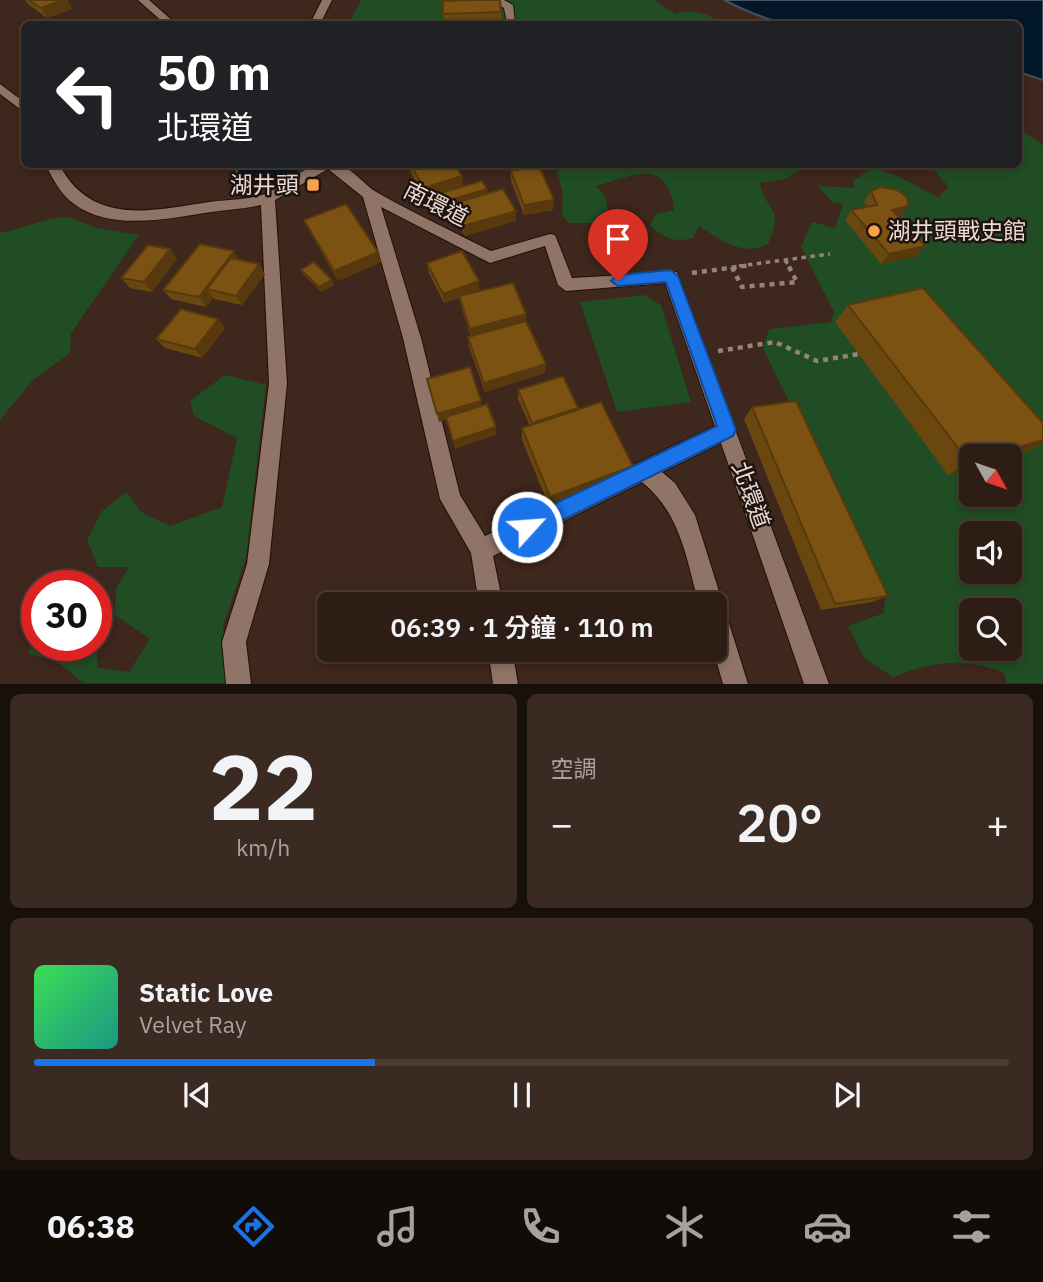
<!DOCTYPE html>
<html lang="zh-TW">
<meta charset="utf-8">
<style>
body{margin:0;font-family:"IBM Plex Sans","Noto Sans TC",sans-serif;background:#3a2a22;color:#f1f3f6;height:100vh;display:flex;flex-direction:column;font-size:26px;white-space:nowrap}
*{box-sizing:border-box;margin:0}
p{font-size:23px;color:#a7a2a0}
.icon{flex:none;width:38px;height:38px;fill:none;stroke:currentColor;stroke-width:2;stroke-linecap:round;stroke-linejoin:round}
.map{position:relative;height:684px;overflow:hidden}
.side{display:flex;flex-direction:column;gap:10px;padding:10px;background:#19100c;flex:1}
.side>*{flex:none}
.guide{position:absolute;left:21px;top:21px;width:1001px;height:147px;border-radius:10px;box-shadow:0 4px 10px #0003,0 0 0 2px #493b34;background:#202124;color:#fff;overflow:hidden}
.needle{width:46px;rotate:130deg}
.controls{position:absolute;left:959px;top:444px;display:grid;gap:14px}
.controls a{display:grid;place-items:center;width:63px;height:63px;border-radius:10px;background:#2e1d15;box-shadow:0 4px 10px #0003,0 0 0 2px #493b34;font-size:35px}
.speed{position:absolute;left:21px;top:570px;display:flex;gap:14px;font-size:35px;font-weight:700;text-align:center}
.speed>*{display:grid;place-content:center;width:91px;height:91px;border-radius:50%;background:#2e1d15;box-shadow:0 4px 10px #0003,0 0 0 2px #493b34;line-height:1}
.speed .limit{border:10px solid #d22;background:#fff;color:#111}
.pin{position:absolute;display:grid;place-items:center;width:60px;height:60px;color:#fff;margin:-72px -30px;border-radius:50% 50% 50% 0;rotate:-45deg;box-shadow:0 0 7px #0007}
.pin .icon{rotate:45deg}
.me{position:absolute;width:77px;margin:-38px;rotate:64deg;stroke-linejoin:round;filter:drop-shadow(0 0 5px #0008)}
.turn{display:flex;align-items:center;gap:24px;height:147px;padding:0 21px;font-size:32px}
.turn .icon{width:91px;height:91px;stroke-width:2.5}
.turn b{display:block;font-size:49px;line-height:60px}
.big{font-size:52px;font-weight:600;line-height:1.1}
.side .widget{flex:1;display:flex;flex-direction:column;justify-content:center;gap:10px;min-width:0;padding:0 24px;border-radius:10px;background:#3a2a22}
.side .dial{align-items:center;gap:0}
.dial b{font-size:91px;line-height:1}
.song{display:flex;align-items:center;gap:21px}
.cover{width:84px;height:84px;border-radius:10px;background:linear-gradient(135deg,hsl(130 70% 55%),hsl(170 70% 35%))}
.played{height:7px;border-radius:4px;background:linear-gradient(90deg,#1a73e8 35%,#493b34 35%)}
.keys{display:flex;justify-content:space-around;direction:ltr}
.heat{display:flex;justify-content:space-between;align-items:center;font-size:38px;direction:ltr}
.side .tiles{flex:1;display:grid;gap:10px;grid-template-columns:1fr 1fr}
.widget:last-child{grid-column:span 2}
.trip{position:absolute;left:317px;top:592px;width:410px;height:70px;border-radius:10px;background:#2e1d15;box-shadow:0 4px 10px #0003,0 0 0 2px #493b34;font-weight:600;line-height:70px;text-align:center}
.dock{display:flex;height:112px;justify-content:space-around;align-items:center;background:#120c08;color:#a7a2a0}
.dock .icon{width:49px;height:49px}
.dock .on{color:#1a73e8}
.dock b{font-size:32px;color:#f1f3f6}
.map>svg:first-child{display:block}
.green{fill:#204d23;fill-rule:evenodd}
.water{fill:#02182a;stroke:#47525c;stroke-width:2}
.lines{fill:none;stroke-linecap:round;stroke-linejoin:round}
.minor-casing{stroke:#240f06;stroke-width:2}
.path-far1{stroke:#97837b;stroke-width:3.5;stroke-dasharray:4.5 4.5;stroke-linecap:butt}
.path{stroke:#97837b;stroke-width:4.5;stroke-dasharray:5 5;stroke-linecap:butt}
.minor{fill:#907467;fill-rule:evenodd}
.wall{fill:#6b4710}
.shaded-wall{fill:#57390d}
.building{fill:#7c5213;stroke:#57390d;stroke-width:2}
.route{fill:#1a73e8;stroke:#114b97;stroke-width:2}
.poi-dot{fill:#f7a248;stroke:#1e130e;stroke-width:2.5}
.labels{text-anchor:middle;stroke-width:5;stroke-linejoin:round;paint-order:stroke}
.poi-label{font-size:23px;fill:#e9d9d2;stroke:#1e130e;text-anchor:end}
.street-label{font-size:23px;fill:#e9d9d2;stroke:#1e130e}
</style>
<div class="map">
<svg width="1043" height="684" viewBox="0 0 1043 684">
<rect width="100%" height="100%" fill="#3e271c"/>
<g class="green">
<path d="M361,0H655L675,14C692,9 709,12 722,24H349Z"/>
<path d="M1019,129L1043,145V683H1007L1003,672C963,657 933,661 893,677L864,658L848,626L884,613L885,599L763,348L769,329L831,322L834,312L801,247L812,222L835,228L843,204L832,202L818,186L855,188L853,181L873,168L895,175L938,197L949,187L929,165L1018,164ZM971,457H1010V495H971ZM971,534H1010V572H971ZM971,611H1010V649H971Z"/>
<path d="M556,165V164L810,165L785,179L760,183C764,211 786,204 768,244C742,257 722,241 699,226L693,238C674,243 664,238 650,225L656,214L674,210C668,155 630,177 596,186L605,196L608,210L594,223H569L562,215L563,196Z"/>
<path d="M69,217L97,228L139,235L71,333L70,353L33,380L0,420V233C25,228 43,218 69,217Z"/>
<polygon points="645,295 661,305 691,402 617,412 580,302"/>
<polygon points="225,375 266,385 246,558 223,626 230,683 83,683 55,660 28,654 37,635 37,646 96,645 98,668 129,672 150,639 115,615 116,588 129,567 98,567 87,540 102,511 127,492 141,512 170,526 222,507 237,438 194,416 190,401"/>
</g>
<g class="water">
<path d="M724,0H1043V80L1019,72L1018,24H832L825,20C792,32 756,16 724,0Z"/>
<polygon points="234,165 303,165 306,169 249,196"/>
</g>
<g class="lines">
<defs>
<g id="minor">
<polygon points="138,0 149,0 176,24 165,24"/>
<polygon points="322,0 332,0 320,24 310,24"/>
<polygon points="491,0 504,0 513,5 515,23 507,23 504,8"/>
<polygon points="0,84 24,102 24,112 0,94"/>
<path d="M45,164H59C91,226 151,211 209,202C227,200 245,200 262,195C286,186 312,156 339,164C353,169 365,186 378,193C415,214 454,232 491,251L550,234L555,235L572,278L677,272L829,684H804L721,443L662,472L675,483L695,515L748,684H723L713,649L714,604H699C686,558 681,514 642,482L493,556L503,604H479L471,553L440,499L403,338L363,197L328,169L275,200L287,383L269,564L246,642L251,684H226L222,642L247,564L269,383L261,205C245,209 229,209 212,212C169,218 112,232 74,204C60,194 53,179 45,164ZM381,207L490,263L545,246L558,285L566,291L665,283L715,426L485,536L460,495L421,338Z"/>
<polygon points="488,649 512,649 518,684 493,684"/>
</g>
</defs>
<use href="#minor" class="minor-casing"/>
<g class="path-far1">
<polyline points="785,260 789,266"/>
<polyline points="739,266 830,254"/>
</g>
<g class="path">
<polyline points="732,267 742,287 797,282 788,265"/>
<polyline points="692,273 752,265"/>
<polyline points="718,351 775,342 817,361 859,354"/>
</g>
<use href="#minor" class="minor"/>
</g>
<g class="wall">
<polygon points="25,0 67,0 72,9 47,18 28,4"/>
<polygon points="501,12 502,22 444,24 443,14"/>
<polygon points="409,164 462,176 463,186 488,193 516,221 465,236 453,214 452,205 439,209 434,200 433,196 425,198 411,173"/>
<polygon points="511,171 553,210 524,215 511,181"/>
<polygon points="871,191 908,206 900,216 898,217 925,246 917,256 881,264 845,220 851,210 867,207 864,202"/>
<polygon points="304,220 378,252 381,262 338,281 309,230"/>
<polygon points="170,249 177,259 152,292 130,288 121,278"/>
<polygon points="239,260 265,274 242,305 214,299 213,298 206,307 171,299 163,290"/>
<polygon points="427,263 479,290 473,293 526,321 545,373 485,392 469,347 468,337 471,337 461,306 459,298 444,303 429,273"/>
<polygon points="301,270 334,285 322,292 304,275"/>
<polygon points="848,305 1043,423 1043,443 1031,450 948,475 835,322"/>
<polygon points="218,319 225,328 202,358 165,348 156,339"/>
<polygon points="518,390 578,408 578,409 629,476 549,506 522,440 522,428 530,426 518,399"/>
<polygon points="752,407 888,596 872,602 821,610 744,419"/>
</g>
<g class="shaded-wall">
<polygon points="63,0 67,0 72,9 47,18 41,8"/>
<polygon points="462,176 463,186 425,198 424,188"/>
<polygon points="487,189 488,194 439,209 438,204"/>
<polygon points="554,200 553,210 524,215 524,205"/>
<polygon points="908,206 900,216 885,221 892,210"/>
<polygon points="516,211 516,221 465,236 463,226"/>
<polygon points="925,246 917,256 881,264 889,254"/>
<polygon points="170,249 177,259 152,292 144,282"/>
<polygon points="234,251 240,261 207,289 213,298 206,307 199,297"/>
<polygon points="378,252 381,262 338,281 334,271"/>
<polygon points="259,264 265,274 242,305 236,296"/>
<polygon points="332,280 334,285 322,292 319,287"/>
<polygon points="479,281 479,290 444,303 443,294"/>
<polygon points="526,314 526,323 471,338 470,329"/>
<polygon points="218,319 225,328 202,358 195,349"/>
<polygon points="546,364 545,373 485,392 484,383"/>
<polygon points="481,401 482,409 439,422 437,414"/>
<polygon points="578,408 577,416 532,431 532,423"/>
<polygon points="496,427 496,435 455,449 453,441"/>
<polygon points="1043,440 1043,443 1031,450 1008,457 986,457"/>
<polygon points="971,461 971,468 948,475 969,462"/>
<polygon points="633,466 629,476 549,506 550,497"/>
</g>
<g class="building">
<polygon points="29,0 63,0 41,8"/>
<polygon points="475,0 500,0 501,12 443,14 443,1"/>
<polygon points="410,164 454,164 462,176 424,188"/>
<polygon points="539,166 554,200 524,205 511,171"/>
<polygon points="482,181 487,189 438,204 433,195"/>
<polygon points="881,187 897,190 907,197 908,206 892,210 925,246 889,254 851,210 877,205 871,191"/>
<polygon points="503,189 516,211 463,226 452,204"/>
<polygon points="346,204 378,252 334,271 304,220"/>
<polygon points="200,244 234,251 199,297 163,290"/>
<polygon points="148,245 170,249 144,282 121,278"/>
<polygon points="462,251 479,281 443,294 427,263"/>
<polygon points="231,258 259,264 236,296 207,289"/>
<polygon points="314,262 332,280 319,287 301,270"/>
<polygon points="513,283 526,314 470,329 459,296"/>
<polygon points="923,288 1043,423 1043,440 986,457 971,457 971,461 969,462 848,305"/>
<polygon points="181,309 218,319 195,349 156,339"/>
<polygon points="526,321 546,364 484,383 468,337"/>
<polygon points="470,367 481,401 437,414 427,379"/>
<polygon points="563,376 578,408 532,423 518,390"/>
<polygon points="796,401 888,596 835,604 752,407"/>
<polygon points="601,402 633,466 550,497 522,428"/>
<polygon points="487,404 496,427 453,441 446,417"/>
</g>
<polygon class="route" points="671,270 678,276 736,430 733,436 534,534 527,537 521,534 518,527 521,520 717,426 666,282 618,286 611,281 618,275"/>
<g class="poi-dot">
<rect x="306" y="178" width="14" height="14" rx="3.5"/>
<circle cx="874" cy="231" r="7"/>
</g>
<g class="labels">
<g class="poi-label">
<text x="299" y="193">湖井頭</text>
<text x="888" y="239" text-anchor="start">湖井頭戰史館</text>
</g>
<g class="street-label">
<text transform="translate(436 204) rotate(27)" y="8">南環道</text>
<text transform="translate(751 495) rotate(70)" y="8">北環道</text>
</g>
</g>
</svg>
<div class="controls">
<a><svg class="needle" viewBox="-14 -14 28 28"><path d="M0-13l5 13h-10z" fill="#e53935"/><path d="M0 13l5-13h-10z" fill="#a7a2a0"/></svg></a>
<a><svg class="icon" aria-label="sound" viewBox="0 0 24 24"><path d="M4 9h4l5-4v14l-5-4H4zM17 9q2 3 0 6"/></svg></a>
<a><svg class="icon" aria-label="search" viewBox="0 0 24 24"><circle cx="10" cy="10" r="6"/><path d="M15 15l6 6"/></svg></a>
</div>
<div class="speed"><div class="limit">30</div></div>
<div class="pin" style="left:618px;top:281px;background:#d93025"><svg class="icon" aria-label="arrive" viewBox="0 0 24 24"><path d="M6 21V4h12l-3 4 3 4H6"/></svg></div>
<svg class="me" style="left:527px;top:527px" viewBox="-20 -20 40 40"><circle r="17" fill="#1a73e8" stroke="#fff" stroke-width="3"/><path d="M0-11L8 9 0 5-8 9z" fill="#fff"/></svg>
<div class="trip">06:39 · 1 分鐘 · 110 m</div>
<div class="guide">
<div class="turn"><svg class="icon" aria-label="left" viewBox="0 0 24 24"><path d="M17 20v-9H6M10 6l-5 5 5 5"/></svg><div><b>50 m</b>北環道</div></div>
</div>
</div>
<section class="side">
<div class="tiles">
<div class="widget dial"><b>22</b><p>km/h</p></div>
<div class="widget"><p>空調</p>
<div class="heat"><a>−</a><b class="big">20°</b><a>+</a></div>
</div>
<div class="widget">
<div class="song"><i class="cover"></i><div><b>Static Love</b><p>Velvet Ray</p></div></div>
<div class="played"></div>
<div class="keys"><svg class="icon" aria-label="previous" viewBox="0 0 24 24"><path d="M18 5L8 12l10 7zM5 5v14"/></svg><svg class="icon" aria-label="pause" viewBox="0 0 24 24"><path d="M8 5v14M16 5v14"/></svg><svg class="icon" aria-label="next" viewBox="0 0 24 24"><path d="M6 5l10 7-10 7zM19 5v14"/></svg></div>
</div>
</div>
</section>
<nav class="dock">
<b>06:38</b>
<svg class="icon on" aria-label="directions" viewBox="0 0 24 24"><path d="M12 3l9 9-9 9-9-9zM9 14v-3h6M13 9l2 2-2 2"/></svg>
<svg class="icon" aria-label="music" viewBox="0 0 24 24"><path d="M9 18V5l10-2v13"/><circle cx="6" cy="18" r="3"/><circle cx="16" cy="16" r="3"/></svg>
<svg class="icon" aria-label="phone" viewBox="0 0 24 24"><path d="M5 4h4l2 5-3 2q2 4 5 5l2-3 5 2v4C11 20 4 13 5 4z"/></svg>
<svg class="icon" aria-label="climate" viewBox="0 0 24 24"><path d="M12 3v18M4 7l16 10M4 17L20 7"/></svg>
<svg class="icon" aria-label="car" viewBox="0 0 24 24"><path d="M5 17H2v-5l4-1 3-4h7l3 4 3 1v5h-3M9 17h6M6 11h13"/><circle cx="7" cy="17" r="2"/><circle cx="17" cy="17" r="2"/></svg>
<svg class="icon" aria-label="filters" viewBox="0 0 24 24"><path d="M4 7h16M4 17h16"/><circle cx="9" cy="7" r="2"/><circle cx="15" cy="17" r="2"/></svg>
</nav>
